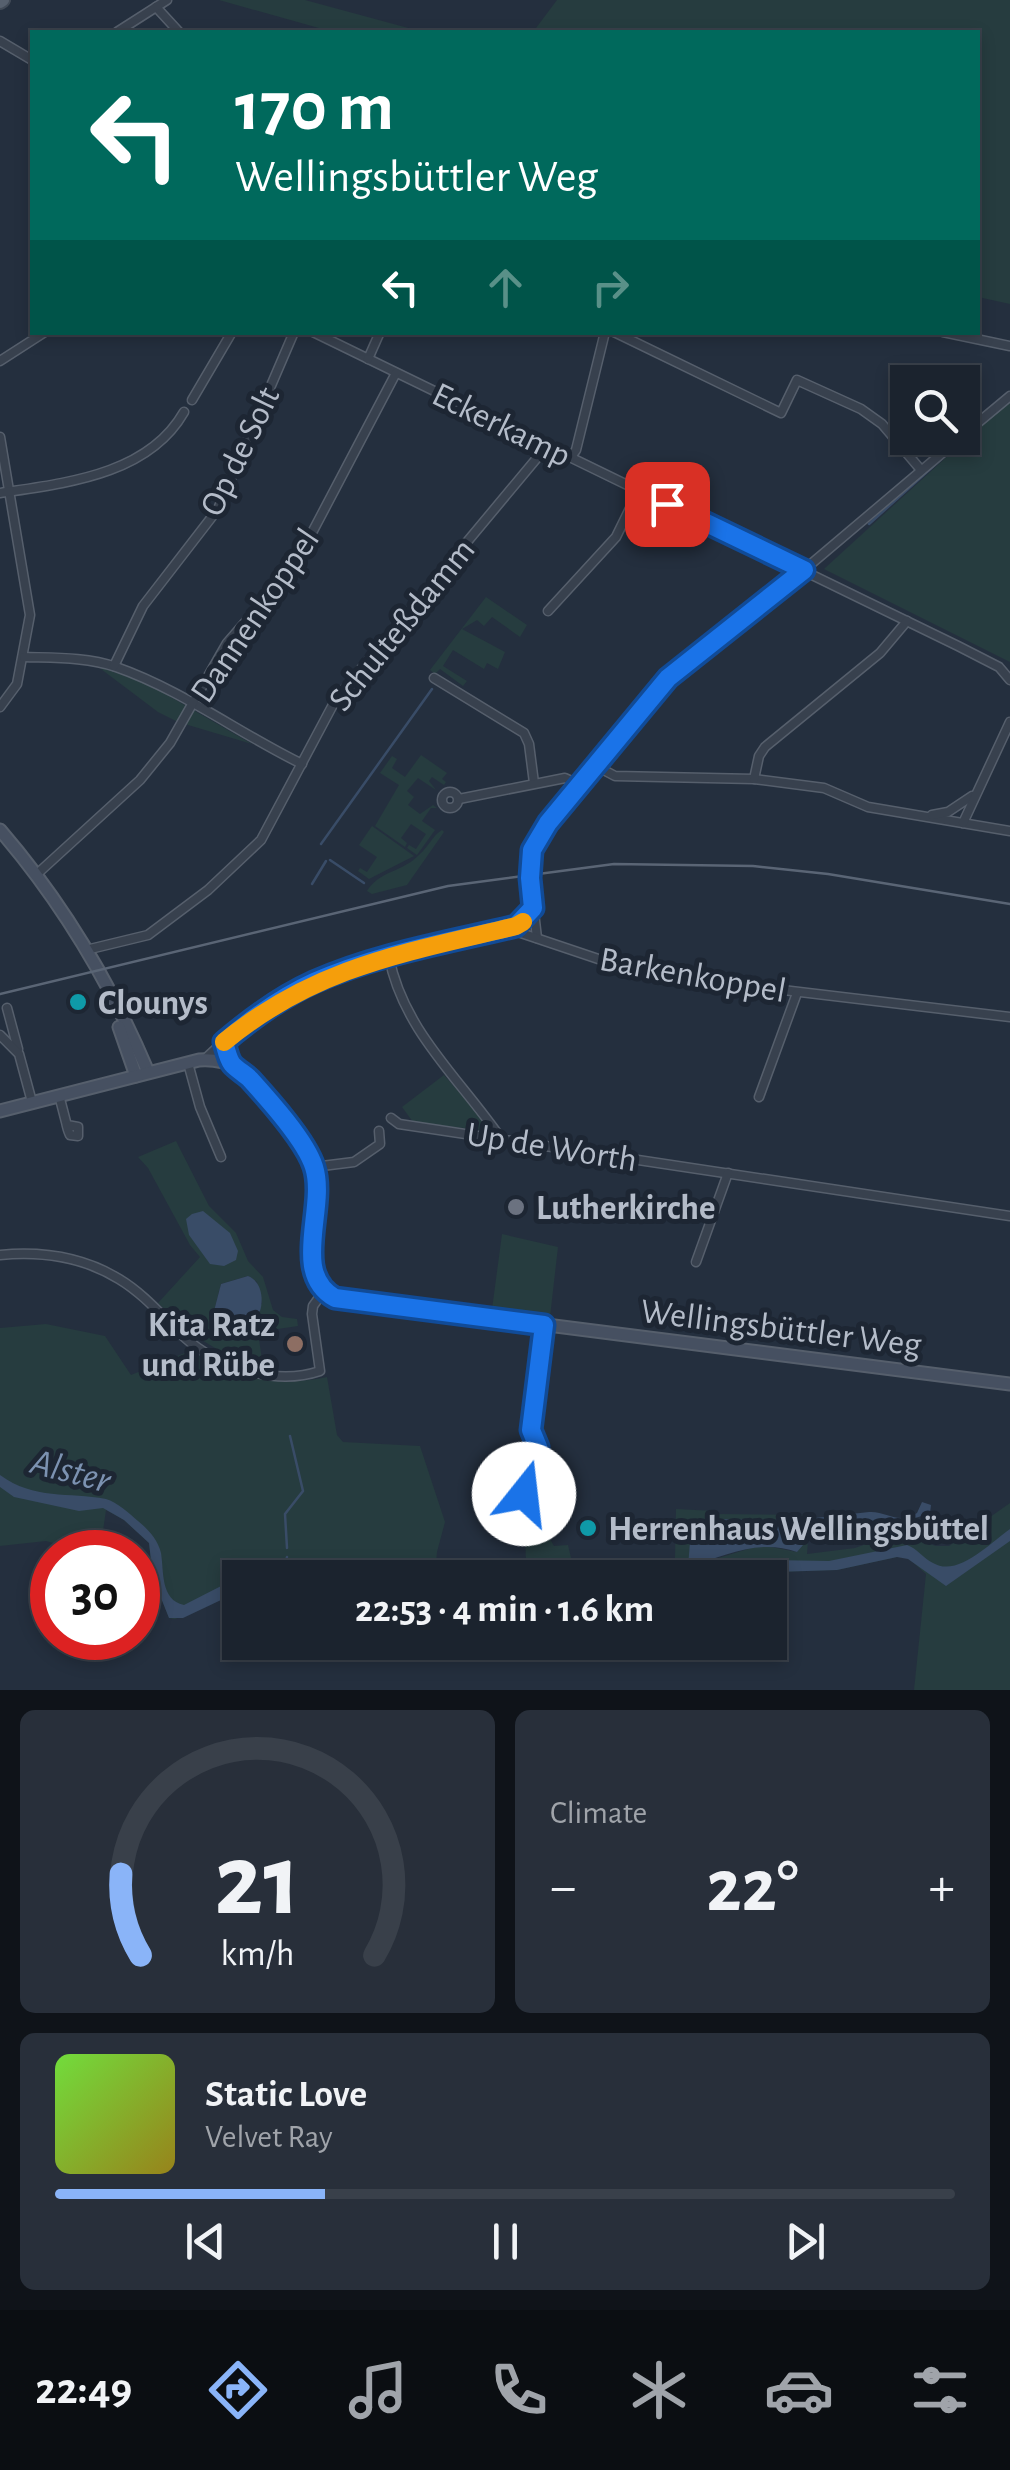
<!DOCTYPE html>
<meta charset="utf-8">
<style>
body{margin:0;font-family:"Alegreya Sans",sans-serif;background:#282f3a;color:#f1f3f6;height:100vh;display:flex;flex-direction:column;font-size:38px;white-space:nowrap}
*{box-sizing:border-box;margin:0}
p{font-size:32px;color:#a0a4aa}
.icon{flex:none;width:55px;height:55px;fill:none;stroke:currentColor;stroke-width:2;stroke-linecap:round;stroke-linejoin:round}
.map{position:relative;height:1690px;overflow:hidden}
.side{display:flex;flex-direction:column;gap:20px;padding:20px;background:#0f1319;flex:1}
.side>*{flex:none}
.top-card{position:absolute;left:30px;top:30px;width:950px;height:305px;border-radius:0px;box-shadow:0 5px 15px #0003,0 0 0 2px #39404a;background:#00695c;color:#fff;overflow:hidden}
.buttons{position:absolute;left:890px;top:365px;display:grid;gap:20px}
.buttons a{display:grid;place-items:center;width:90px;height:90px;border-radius:0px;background:#1b232e;box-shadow:0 5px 15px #0003,0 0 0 2px #39404a;font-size:50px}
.speed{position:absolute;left:30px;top:1530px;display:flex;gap:20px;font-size:50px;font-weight:700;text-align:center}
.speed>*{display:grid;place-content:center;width:130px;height:130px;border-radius:50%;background:#1b232e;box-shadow:0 5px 15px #0003,0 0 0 2px #39404a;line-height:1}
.speed .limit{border:15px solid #d22;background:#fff;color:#111}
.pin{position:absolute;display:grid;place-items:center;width:85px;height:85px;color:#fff;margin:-42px;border-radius:20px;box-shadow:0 5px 15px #0006}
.me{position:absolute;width:110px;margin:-55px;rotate:16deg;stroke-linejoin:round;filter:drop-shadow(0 0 8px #0008)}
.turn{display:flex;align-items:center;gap:35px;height:210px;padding:0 40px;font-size:45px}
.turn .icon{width:130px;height:130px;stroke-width:2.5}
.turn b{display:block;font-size:70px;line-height:85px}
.lanes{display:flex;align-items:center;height:95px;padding:0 40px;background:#0003;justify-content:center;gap:50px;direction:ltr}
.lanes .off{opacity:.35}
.big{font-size:75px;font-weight:700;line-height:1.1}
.side .tile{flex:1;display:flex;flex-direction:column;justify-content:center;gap:15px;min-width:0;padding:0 35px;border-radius:15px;background:#282f3a}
.side .dial{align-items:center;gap:0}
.dial svg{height:260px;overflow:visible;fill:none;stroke:#39404a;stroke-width:7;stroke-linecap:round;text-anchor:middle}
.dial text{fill:#f1f3f6;stroke:none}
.song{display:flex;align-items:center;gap:30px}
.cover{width:120px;height:120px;border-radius:15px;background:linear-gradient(135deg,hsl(100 70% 55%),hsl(50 70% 35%))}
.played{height:10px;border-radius:5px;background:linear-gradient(90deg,#8ab4f8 30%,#39404a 30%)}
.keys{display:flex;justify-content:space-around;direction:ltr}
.heat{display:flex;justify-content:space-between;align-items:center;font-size:55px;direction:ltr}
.side .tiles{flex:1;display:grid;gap:20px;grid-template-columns:1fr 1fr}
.tile:last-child{grid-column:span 2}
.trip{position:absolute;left:222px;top:1560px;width:565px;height:100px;border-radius:0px;background:#1b232e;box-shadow:0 5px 15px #0003,0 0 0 2px #39404a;font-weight:700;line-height:100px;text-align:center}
.dock{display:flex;height:160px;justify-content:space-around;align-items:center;background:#0b0e12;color:#a0a4aa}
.dock .icon{width:70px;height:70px}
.dock .current{color:#8ab4f8}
.dock b{font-size:45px;color:#f1f3f6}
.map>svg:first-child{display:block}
.green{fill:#263c3f;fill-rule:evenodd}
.water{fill:#394c67}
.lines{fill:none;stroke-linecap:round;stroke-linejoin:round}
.stream{stroke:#394c67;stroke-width:2.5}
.minor-casing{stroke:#565f6c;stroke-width:11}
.secondary-casing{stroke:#565f6c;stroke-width:15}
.primary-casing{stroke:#414a57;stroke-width:16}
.minor{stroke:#38414e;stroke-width:8}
.secondary{stroke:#465061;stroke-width:11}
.primary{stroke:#56606e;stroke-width:12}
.tram{stroke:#5a6575;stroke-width:2.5}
.route-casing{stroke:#114b97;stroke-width:25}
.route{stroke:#1a73e8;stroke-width:18}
.slow{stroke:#f59e0b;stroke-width:18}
.culture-dot{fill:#0f9aa8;stroke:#1d2633;stroke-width:4}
.worship-dot{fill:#6b7280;stroke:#1d2633;stroke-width:4}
.education-dot{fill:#8d6e63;stroke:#1d2633;stroke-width:4}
.labels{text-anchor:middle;stroke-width:10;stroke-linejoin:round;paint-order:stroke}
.street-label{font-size:35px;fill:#b4bcc9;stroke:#1d2633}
.poi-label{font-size:35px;font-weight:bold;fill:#b4bcc9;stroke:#1d2633;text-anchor:start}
.water-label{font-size:38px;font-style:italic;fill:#7c92b1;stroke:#1d2633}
</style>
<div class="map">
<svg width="1010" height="1690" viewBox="0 0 1010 1690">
<rect width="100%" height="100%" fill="#242f3e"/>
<g class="green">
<polygon points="219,0 305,0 423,32 333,32"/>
<polygon points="557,0 1010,0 1010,304 978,297 978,32 533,32"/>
<polygon points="1010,399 1010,662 824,569"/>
<polygon points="486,597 527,625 520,637 492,617 484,626 477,620 462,629 505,652 498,669 487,663 484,669 453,650 443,666 467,681 463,686 440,669 435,674 430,670"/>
<polygon points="97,666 150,685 252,744 178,722 158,712"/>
<polygon points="421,755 447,773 442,779 446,782 444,785 432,777 429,781 436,790 418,778 407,791 414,797 408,805 420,814 433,805 437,808 431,808 422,821 435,830 417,855 407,848 409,845 416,849 426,834 411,824 401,838 407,843 405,847 375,826 399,785 380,773 392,756 397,759 392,768 405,777"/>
<polygon points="372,826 414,856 369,879 358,871 360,868 367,872 377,857 359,845"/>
<path d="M442,830L444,832L407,885L372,894L367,891C380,870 402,873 420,854C429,846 433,835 442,830Z"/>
<polygon points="444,1075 489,1126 489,1131 413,1122 402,1107"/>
<path d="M176,1141L209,1206L236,1233L248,1261L263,1277L273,1310L282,1317L297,1319L298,1326L258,1332L263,1367C216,1354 193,1336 158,1303L200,1257L190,1245L148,1168L138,1157ZM248,1276L257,1282L262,1304L214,1311L221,1284Z"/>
<polygon points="502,1234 558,1247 550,1317 492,1309"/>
<path d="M46,1324L105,1336L131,1375L192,1350C234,1374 278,1388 327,1377L337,1435L343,1442L420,1446L445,1522L437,1552L435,1576L446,1577L240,1578V1591L175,1619L169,1618L153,1578L149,1543L124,1520L106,1510L100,1552H85L46,1541L0,1546V1328Z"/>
<path d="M1010,1503V1690H914L926,1574L908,1558L897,1557L837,1570L776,1572L754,1577H668L673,1575L636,1567L601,1577L511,1578L526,1563L525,1531L546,1532L554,1546L568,1545L571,1558L578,1565L675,1558L676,1509L715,1511V1514L810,1515L807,1554L855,1548L883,1538L906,1536L936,1546H949ZM699,1519L798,1520L806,1524L797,1552L761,1545L689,1567L691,1529Z"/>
</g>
<g class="water">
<polygon points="203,1211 230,1233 238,1251 236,1260 224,1266 210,1264 189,1235 186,1219 192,1214"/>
<path d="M248,1276C261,1281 264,1298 260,1311L236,1327L219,1323L214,1311L221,1284Z"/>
<path d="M0,1475C34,1500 69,1492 106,1499C117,1502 130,1514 138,1521C148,1529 158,1540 161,1553C164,1571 160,1600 184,1605L225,1584L240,1582V1591L183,1618H169L153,1578L149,1543L124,1520L103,1508L79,1511L14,1497L0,1487Z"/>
<path d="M922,1502L931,1505L930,1513C901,1524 847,1533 815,1526V1518L869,1512C888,1511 896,1525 917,1513Z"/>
<path d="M699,1519L798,1520L806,1524L803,1545L797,1552C759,1538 725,1556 688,1567L691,1529Z"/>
<path d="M1010,1529V1541L946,1586L908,1559L897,1557L837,1570L776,1572L754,1577H708L770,1560L829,1561L907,1545C918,1549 923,1558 933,1563C958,1578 991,1542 1010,1529Z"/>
</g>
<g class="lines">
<g class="stream">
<polyline points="869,524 957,445"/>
<polyline points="321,844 432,689"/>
<polyline points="330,860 364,883"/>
<polyline points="312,884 326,861"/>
<polyline points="287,1548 285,1514 303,1491 290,1436"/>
<polyline points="281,1578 287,1557"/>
</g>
<defs>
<g id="minor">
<polyline points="156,7 179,32"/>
<polyline points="117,32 167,0"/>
<polyline points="0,41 32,60"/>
<polyline points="313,332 958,646 999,667 1010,680"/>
<polyline points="614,332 781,413 797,380 861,409 882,424 921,470"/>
<polyline points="943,332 1010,346"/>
<polyline points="368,359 380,332"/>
<polyline points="0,361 45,332"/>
<polyline points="192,400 232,332"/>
<polyline points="962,436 1010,396"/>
<polyline points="0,437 30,615 17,684 0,707"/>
<polyline points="571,457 576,450 605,332"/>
<path d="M0,493C66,483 148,475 184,412"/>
<polyline points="548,611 616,537 639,490"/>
<path d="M24,657C54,658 87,657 116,667C182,690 240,734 302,764"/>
<polyline points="114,666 143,606 218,509 294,332"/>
<polyline points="434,678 524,733 529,744 534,783"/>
<polyline points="596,766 615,776 754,779 824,788 868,807 1010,831"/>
<polyline points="754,779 759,756 765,747 880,653 907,621"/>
<circle cx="450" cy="800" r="8"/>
<polyline points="459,799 565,778 580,785"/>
<polyline points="932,815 948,812 972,796"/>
<polyline points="963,823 1010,722"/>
<polyline points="37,874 140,780 170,743 227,643 295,565 396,373"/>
<polyline points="506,929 526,919 533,908"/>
<polyline points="537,938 530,878 532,851 548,823 668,678 811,564 960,438"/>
<polyline points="86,950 148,935 208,890 261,840 336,699 547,446"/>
<path d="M389,957C403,1030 460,1079 500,1137"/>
<polyline points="7,1008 18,1049"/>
<polyline points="0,1035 19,1054 32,1102"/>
<path d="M206,1058C273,993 345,968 434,947C462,940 489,931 518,932L640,973L1010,1017"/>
<polyline points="188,1063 200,1107 221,1157"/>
<path d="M59,1095L66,1122C67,1127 68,1131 70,1135L78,1136V1127L67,1125"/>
<polyline points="759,1097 797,993"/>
<polyline points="391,1118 399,1124 1010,1216"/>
<polyline points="314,1167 354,1162 380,1144 379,1131"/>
<path d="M0,1255C42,1251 83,1257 119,1279C144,1294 162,1316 183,1336C218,1368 275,1386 320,1371L312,1314L313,1306L323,1292"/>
<polyline points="696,1262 728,1173"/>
<polyline points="524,1495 538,1447 531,1430 544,1325"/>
</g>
<g id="secondary">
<path d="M0,830C62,902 111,984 148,1072"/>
<polyline points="119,1027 136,1076"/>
<path d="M0,1111L199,1060C212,1059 225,1061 237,1068C253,1078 308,1148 314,1167C327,1207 290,1274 335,1298L1010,1384"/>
</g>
<polyline id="primary" points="0,2 3,0"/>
</defs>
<use href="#minor" class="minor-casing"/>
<use href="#secondary" class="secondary-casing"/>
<use href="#primary" class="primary-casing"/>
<use href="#minor" class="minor"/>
<use href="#secondary" class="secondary"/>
<use href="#primary" class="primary"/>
<polyline class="tram" points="0,994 448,886 614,864 753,866 828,874 1010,904"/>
</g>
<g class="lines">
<defs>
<path id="route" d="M524,1494L538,1447L531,1430L544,1325L335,1298C290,1273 327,1208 314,1167C306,1141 269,1100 250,1079C245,1074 236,1069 232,1064C228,1059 226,1049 224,1042C251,1019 281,997 314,982C377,954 449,942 516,926L533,908L530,878L532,850L548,823L668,678L804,570L667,504"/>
</defs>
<use href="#route" class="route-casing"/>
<use href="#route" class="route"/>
<path class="slow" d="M224,1042C315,967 404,953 516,926L523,922"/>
</g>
<g class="culture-dot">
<circle cx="78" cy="1002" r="10"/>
<circle cx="588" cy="1528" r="10"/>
</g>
<circle class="worship-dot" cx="516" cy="1207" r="10"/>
<circle class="education-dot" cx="295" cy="1344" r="10"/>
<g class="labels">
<g class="street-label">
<text transform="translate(502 424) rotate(26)" y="12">Eckerkamp</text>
<text transform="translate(239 451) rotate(-64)" y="12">Op de Solt</text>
<text transform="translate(254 615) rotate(-56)" y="12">Dannenkoppel</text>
<text transform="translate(401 624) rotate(-51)" y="12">Schulteßdamm</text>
<text transform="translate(693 974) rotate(10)" y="12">Barkenkoppel</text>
<text transform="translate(552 1146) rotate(9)" y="12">Up de Worth</text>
<text transform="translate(781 1327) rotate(7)" y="12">Wellingsbüttler Weg</text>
</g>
<g class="poi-label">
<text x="98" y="1014">Clounys</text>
<text x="536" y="1219">Lutherkirche</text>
<text x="275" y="1336" text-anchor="end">Kita Ratz<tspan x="275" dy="40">und Rübe</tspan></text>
<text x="608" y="1540">Herrenhaus Wellingsbüttel</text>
</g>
<g class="water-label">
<text transform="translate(71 1470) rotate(15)" y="13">Alster</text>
</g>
</g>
</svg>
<div class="buttons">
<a><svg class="icon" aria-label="search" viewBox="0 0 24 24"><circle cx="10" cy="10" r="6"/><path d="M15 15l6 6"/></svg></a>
</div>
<div class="speed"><div class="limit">30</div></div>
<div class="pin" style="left:667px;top:504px;background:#d93025"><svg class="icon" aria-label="arrive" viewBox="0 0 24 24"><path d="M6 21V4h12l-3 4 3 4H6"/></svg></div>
<svg class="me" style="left:524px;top:1494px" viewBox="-20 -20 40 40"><circle r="19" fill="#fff"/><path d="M0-13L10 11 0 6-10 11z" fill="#1a73e8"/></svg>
<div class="trip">22:53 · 4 min · 1.6 km</div>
<div class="top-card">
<div class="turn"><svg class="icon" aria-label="left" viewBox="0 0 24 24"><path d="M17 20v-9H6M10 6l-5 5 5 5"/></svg><div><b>170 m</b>Wellingsbüttler Weg</div></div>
<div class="lanes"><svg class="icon" aria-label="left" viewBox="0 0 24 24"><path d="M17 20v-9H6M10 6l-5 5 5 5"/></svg><svg class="icon off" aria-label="ahead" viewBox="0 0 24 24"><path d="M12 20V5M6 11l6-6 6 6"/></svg><svg class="icon off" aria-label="right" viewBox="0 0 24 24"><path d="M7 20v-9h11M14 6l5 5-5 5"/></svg></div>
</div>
</div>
<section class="side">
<div class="tiles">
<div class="tile dial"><svg viewBox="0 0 100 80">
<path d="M14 69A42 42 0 1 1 86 69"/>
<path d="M14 69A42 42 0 0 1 8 44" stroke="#8ab4f8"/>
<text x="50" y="56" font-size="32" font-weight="700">21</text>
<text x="50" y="72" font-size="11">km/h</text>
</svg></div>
<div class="tile"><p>Climate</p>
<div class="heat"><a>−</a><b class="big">22°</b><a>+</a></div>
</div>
<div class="tile">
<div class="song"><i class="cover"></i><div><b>Static Love</b><p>Velvet Ray</p></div></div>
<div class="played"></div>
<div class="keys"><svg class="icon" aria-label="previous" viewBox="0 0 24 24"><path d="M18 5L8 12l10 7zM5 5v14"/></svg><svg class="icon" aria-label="pause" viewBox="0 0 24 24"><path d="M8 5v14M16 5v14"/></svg><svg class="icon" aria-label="next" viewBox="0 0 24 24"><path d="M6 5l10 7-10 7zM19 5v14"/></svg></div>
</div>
</div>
</section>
<nav class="dock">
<b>22:49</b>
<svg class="icon current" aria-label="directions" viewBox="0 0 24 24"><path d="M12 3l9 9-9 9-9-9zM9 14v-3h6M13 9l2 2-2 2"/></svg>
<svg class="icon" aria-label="music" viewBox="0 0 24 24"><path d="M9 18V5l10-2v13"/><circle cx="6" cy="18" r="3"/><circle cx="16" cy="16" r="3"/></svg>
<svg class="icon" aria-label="phone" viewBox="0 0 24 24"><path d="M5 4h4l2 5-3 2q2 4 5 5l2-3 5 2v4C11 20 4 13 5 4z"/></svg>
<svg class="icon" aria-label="climate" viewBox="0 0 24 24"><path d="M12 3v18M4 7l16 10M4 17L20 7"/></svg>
<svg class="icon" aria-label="car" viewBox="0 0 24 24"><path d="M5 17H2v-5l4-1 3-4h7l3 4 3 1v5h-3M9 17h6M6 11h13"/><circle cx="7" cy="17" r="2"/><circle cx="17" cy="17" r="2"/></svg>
<svg class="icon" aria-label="filters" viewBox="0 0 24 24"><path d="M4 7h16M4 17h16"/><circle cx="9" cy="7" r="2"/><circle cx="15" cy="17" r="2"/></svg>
</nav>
